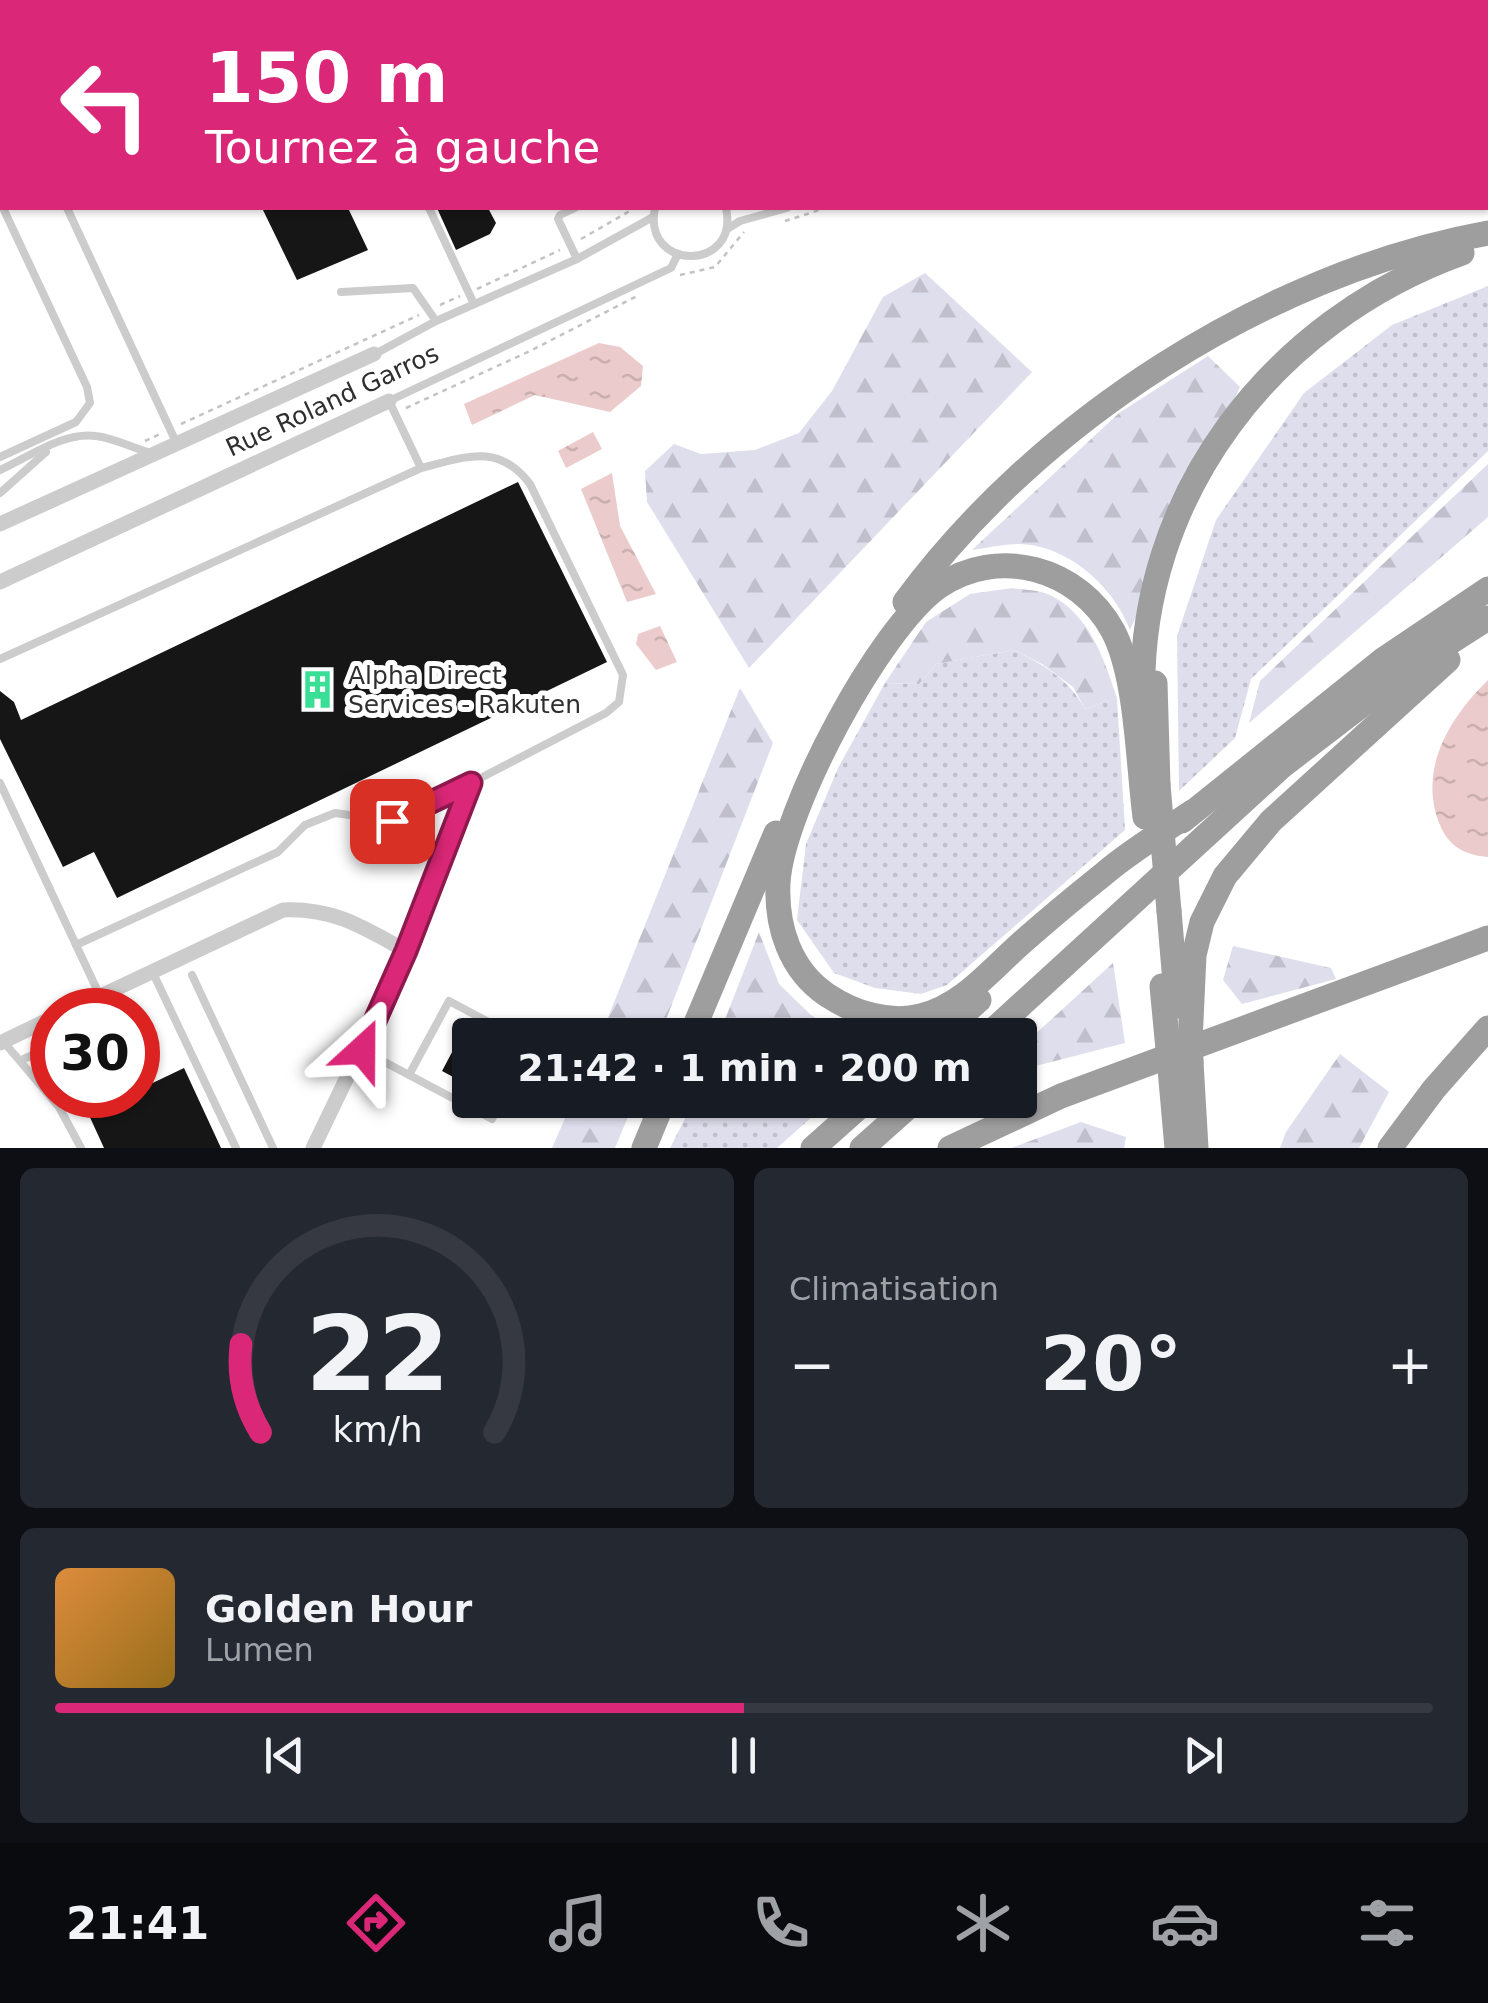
<!DOCTYPE html>
<html lang="fr">
<meta charset="utf-8">
<style>
body{margin:0;font-family:"DejaVu Sans",sans-serif;background:#242831;color:#f1f3f6;height:100vh;display:flex;flex-direction:column;font-size:38px;white-space:nowrap}
*{box-sizing:border-box;margin:0}
p{font-size:32px;color:#9ea1a6}
.icon{flex:none;width:55px;height:55px;fill:none;stroke:currentColor;stroke-width:2;stroke-linecap:round;stroke-linejoin:round}
.map{position:relative;height:1148px;overflow:hidden}
.drawer{display:flex;flex-direction:column;gap:20px;padding:20px;background:#0d0f14;flex:1}
.drawer>*{flex:none}
.top-card{position:absolute;left:0px;top:0px;width:1490px;height:210px;box-shadow:0 2px 8px #0004;background:#db2777;color:#fff;overflow:hidden}
.speed{position:absolute;left:30px;top:988px;display:flex;gap:20px;font-size:50px;font-weight:700;text-align:center}
.speed>*{display:grid;place-content:center;width:130px;height:130px;border-radius:50%;background:#171b24;box-shadow:0 2px 8px #0004;line-height:1}
.speed .limit{border:15px solid #d22;background:#fff;color:#111}
.pin{position:absolute;display:grid;place-items:center;width:85px;height:85px;color:#fff;margin:-42px;border-radius:20px;box-shadow:0 5px 15px #0006}
.me{position:absolute;width:110px;margin:-55px;rotate:24deg;stroke-linejoin:round;filter:drop-shadow(0 0 8px #0008)}
.turn{display:flex;align-items:center;gap:35px;height:210px;padding:0 40px;font-size:45px}
.turn .icon{width:130px;height:130px;stroke-width:2.5}
.turn b{display:block;font-size:70px;line-height:85px}
.big{font-size:75px;font-weight:600;line-height:1.1}
.drawer .widget{flex:1;display:flex;flex-direction:column;justify-content:center;gap:15px;min-width:0;padding:0 35px;border-radius:15px;background:#242831}
.drawer .dial{align-items:center;gap:0}
.dial svg{height:260px;overflow:visible;fill:none;stroke:#363941;stroke-width:7;stroke-linecap:round;text-anchor:middle}
.dial text{fill:#f1f3f6;stroke:none}
.song{display:flex;align-items:center;gap:30px}
.cover{width:120px;height:120px;border-radius:15px;background:linear-gradient(135deg,hsl(30 70% 55%),hsl(40 70% 35%))}
.played{height:10px;border-radius:5px;background:linear-gradient(90deg,#db2777 50%,#363941 50%)}
.keys{display:flex;justify-content:space-around;direction:ltr}
.heat{display:flex;justify-content:space-between;align-items:center;font-size:55px;direction:ltr}
.drawer .tiles{flex:1;display:grid;gap:20px;grid-template-columns:1fr 1fr}
.widget:last-child{grid-column:span 2}
.trip{position:absolute;left:452px;top:1018px;width:585px;height:100px;border-radius:10px;background:#171b24;box-shadow:0 2px 8px #0004;font-weight:600;line-height:100px;text-align:center}
.menu{display:flex;height:160px;justify-content:space-around;align-items:center;background:#090b0e;color:#9ea1a6}
.menu .icon{width:70px;height:70px}
.menu .on{color:#db2777}
.menu b{font-size:45px;color:#f1f3f6}
.map>svg:first-child{display:block}
.green{fill:url(#green-dots)}
.forest{fill:url(#forest-firs)}
.water{fill:url(#water-ripples)}
.building{fill:#161616}
.lines{fill:none;stroke-linecap:round;stroke-linejoin:round}
.path{stroke:#c3c3c3;stroke-width:2.5;stroke-dasharray:5 5;stroke-linecap:butt}
.service{stroke:#ccc;stroke-width:8}
.minor{stroke:#ccc;stroke-width:15}
.trunk{stroke:#9e9e9e;stroke-width:25}
.trunk-bridge{stroke:#9e9e9e;stroke-width:25}
.route-casing{stroke:#8e194d;stroke-width:25}
.route{stroke:#db2777;stroke-width:18}
.labels{text-anchor:middle;stroke-width:10;stroke-linejoin:round;paint-order:stroke}
.street-label{font-size:25px;fill:#2f2f2f;stroke:#fff}
.poi-label{font-size:25px;fill:#2f2f2f;stroke:#fff;text-anchor:start}
</style>
<div class="map">
<svg width="1488" height="1148" viewBox="0 0 1488 1148">
<defs>
<pattern id="green-dots" width="8" height="8" patternUnits="userSpaceOnUse" patternTransform="scale(2.5)"><rect width="8" height="8" fill="#dfdeec"/><path d="M2 2h.1M6 6h.1" fill="none" stroke="#c0bfcb" stroke-width="1.8" stroke-linecap="round"/></pattern>
<pattern id="forest-firs" width="22" height="20" patternUnits="userSpaceOnUse" patternTransform="scale(2.5)"><rect width="22" height="20" fill="#dfdeec"/><path d="M5 1l3.5 6h-7zM16 11l3.5 6h-7z" fill="#c0bfcb"/></pattern>
<pattern id="water-ripples" width="26" height="14" patternUnits="userSpaceOnUse" patternTransform="scale(2.5)"><rect width="26" height="14" fill="#ebcbcb"/><path d="M2 4q2-2 4 0t4 0M15 11q2-2 4 0t4 0" fill="none" stroke="#caafaf"/></pattern>
</defs>
<rect width="100%" height="100%" fill="#fff"/>
<g class="green">
<polygon points="1488,286 1488,451 1251,679 1235,738 1179,791 1177,636 1216,520 1304,393 1392,325"/>
<path d="M1014,650C1045,666 1068,678 1085,709L1117,698L1125,830L947,985L921,994L875,988L834,973L797,920L806,844L838,768L885,683L919,684L936,664Z"/>
<polygon points="698,1100 831,1100 777,1148 670,1148 694,1101"/>
</g>
<g class="forest">
<polygon points="925,273 1032,372 749,668 647,502 645,471 674,444 701,454 755,450 799,433 832,391 883,297"/>
<path d="M1208,356L1240,387L1130,630C1114,587 1068,545 1019,544C1004,544 987,548 972,550L1119,413Z"/>
<polygon points="1488,464 1488,517 1249,723 1260,681"/>
<path d="M1012,588C1024,590 1039,590 1050,595C1090,615 1104,659 1117,698L1085,709L1073,687L1042,664L1014,650L936,664L919,684L885,683L926,622L970,594Z"/>
<polygon points="740,688 773,743 660,1035 601,1035"/>
<polygon points="759,932 779,984 811,1015 842,1035 719,1035"/>
<polygon points="1233,946 1331,968 1336,979 1242,1004 1223,980"/>
<polygon points="1113,963 1125,1043 1020,1070 1020,1048"/>
<polygon points="1340,1054 1389,1092 1359,1148 1280,1148 1286,1132"/>
<polygon points="573,1100 635,1100 615,1148 552,1148"/>
<polygon points="1081,1122 1126,1137 1124,1148 1011,1148"/>
</g>
<g class="water">
<polygon points="599,343 620,347 643,366 641,386 610,412 535,395 472,425 464,404"/>
<polygon points="593,432 602,449 566,468 558,451"/>
<polygon points="612,473 620,526 656,594 627,602 581,489"/>
<polygon points="660,626 677,662 656,670 636,644 638,634"/>
<path d="M1488,680V857C1465,855 1449,847 1440,825C1417,770 1450,717 1488,680Z"/>
</g>
<g class="building">
<polygon points="262,208 348,208 368,250 297,280"/>
<polygon points="437,208 488,208 496,223 490,234 456,250"/>
<polygon points="518,482 607,662 117,898 94,852 63,867 0,739 0,691 14,702 21,720"/>
<polygon points="420,824 427,827 417,854 410,851"/>
<polygon points="467,1024 488,1035 470,1035 470,1086 442,1071"/>
<polygon points="184,1068 221,1148 104,1148 88,1113 126,1095 138,1095 138,1090"/>
</g>
<g class="lines">
<g class="path">
<polyline points="545,0 546,2"/>
<polyline points="634,0 636,2"/>
<polyline points="1162,2 1166,0"/>
<polyline points="1238,2 1242,0"/>
<polyline points="785,221 826,208"/>
<polyline points="581,239 635,208"/>
<polyline points="680,275 715,267 744,232"/>
<polyline points="477,289 560,250"/>
<polyline points="440,305 460,296"/>
<polyline points="406,408 530,351 637,296"/>
<polyline points="181,424 419,315"/>
<polyline points="145,441 160,434"/>
</g>
<g class="service">
<polyline points="560,0 562,2"/>
<polyline points="619,0 620,2"/>
<polyline points="1020,0 1024,2"/>
<polyline points="1106,2 1110,0"/>
<polyline points="1140,2 1144,0"/>
<polyline points="1184,2 1188,0"/>
<polyline points="1216,2 1220,0"/>
<polyline points="67,208 176,442"/>
<polyline points="429,208 474,304"/>
<polyline points="575,208 560,215 558,219 577,259"/>
<path d="M655,208C642,272 740,272 726,208"/>
<polyline points="727,229 740,221 787,208"/>
<polyline points="341,292 413,288 436,321"/>
<polyline points="375,354 436,321 577,259 653,217"/>
<polyline points="0,457 76,422 90,403 87,387 3,208"/>
<path d="M0,470C27,458 64,431 96,436C113,438 131,447 148,452"/>
<polyline points="0,493 46,452"/>
<polyline points="0,659 421,468"/>
<polyline points="0,783 100,996"/>
<path d="M453,823L471,783L606,713L619,702L623,675L530,484C498,442 466,457 421,468L389,401L671,268L678,254"/>
<polyline points="76,945 278,852 305,825 335,813 392,821 469,784"/>
<polyline points="153,973 236,1148"/>
<polyline points="192,975 273,1148"/>
<polyline points="3,1041 59,1107 81,1148"/>
<polyline points="362,1050 492,1119 502,1100"/>
<polyline points="21,1060 52,1047"/>
<polyline points="409,1075 449,1001 513,1035"/>
</g>
<g class="minor">
<polyline points="0,524 374,354"/>
<polyline points="0,582 389,401"/>
<path d="M71,1010L283,910C334,908 363,927 406,951"/>
<polyline points="0,1043 52,1018"/>
<path d="M313,1148C367,1039 411,937 453,823"/>
</g>
<g class="trunk">
<path d="M905,602C1037,422 1267,273 1488,233"/>
<polyline points="1155,683 1158,785"/>
<path d="M1143,702C1136,496 1273,321 1462,253"/>
<path d="M1145,817C1138,764 1137,676 1113,631C1079,568 998,545 938,587C879,629 782,810 778,883C776,927 790,970 827,995C854,1013 889,1024 921,1016C961,1006 988,973 1018,946C1046,921 1075,897 1105,873C1132,850 1163,832 1192,812"/>
<polyline points="1182,821 1384,659 1488,589"/>
<polyline points="1169,911 1177,1006"/>
<polyline points="1162,986 1168,1049"/>
<polyline points="691,1035 776,833"/>
<polyline points="940,1035 979,1000"/>
<polyline points="988,1035 1282,766 1410,668 1488,618"/>
<polyline points="1190,1043 1194,955 1202,922 1225,876 1271,821 1448,660"/>
<polyline points="1191,1062 1196,1148"/>
<polyline points="1170,1069 1177,1148"/>
<polyline points="644,1148 664,1100"/>
<polyline points="813,1148 867,1100"/>
<polyline points="862,1148 916,1100"/>
<polyline points="950,1148 1061,1096 1488,938"/>
<polyline points="1390,1148 1434,1089 1488,1028"/>
</g>
<g class="trunk-bridge">
<polyline points="1158,785 1169,911"/>
<polyline points="1190,1043 1191,1062"/>
<polyline points="1168,1049 1170,1069"/>
</g>
</g>
<g class="lines">
<defs>
<polyline id="route" points="362,1050 406,951 471,783 392,821"/>
</defs>
<use href="#route" class="route-casing"/>
<use href="#route" class="route"/>
</g>
<defs>
<symbol id="building-bare" viewBox="-9 -9 18 18"><path d="M-4-6H4V6H1V3H-1V6H-4ZM-2.5-4.3h1.7v1.8h-1.7ZM.8-4.3h1.7v1.8H.8ZM-2.5-1h1.7V.8h-1.7ZM.8-1h1.7V.8H.8Z" fill="#38df94" stroke="#fff" stroke-width="2.5" paint-order="stroke"/></symbol>
</defs>
<g fill-rule="evenodd">
<use href="#building-bare" x="290" y="662" width="55" height="55"/>
</g>
<g class="labels">
<g class="street-label">
<text transform="translate(332 400) rotate(-25)" y="9">Rue Roland Garros</text>
</g>
<g class="poi-label">
<text x="348" y="684">Alpha Direct<tspan x="348" dy="29">Services - Rakuten</tspan></text>
</g>
</g>
</svg>
<div class="speed"><div class="limit">30</div></div>
<div class="pin" style="left:392px;top:821px;background:#d93025"><svg class="icon" aria-label="arrive" viewBox="0 0 24 24"><path d="M6 21V4h12l-3 4 3 4H6"/></svg></div>
<svg class="me" style="left:362px;top:1050px" viewBox="-20 -20 40 40"><path d="M0-17L14 15 0 8-14 15z" fill="#db2777" stroke="#fff" stroke-width="4"/></svg>
<div class="trip">21:42 · 1 min · 200 m</div>
<div class="top-card">
<div class="turn"><svg class="icon" aria-label="left" viewBox="0 0 24 24"><path d="M17 20v-9H6M10 6l-5 5 5 5"/></svg><div><b>150 m</b>Tournez à gauche</div></div>
</div>
</div>
<section class="drawer">
<div class="tiles">
<div class="widget dial"><svg viewBox="0 0 100 80">
<path d="M14 69A42 42 0 1 1 86 69"/>
<path d="M14 69A42 42 0 0 1 8 42" stroke="#db2777"/>
<text x="50" y="56" font-size="32" font-weight="700">22</text>
<text x="50" y="72" font-size="11">km/h</text>
</svg></div>
<div class="widget"><p>Climatisation</p>
<div class="heat"><a>−</a><b class="big">20°</b><a>+</a></div>
</div>
<div class="widget">
<div class="song"><i class="cover"></i><div><b>Golden Hour</b><p>Lumen</p></div></div>
<div class="played"></div>
<div class="keys"><svg class="icon" aria-label="previous" viewBox="0 0 24 24"><path d="M18 5L8 12l10 7zM5 5v14"/></svg><svg class="icon" aria-label="pause" viewBox="0 0 24 24"><path d="M8 5v14M16 5v14"/></svg><svg class="icon" aria-label="next" viewBox="0 0 24 24"><path d="M6 5l10 7-10 7zM19 5v14"/></svg></div>
</div>
</div>
</section>
<nav class="menu">
<b>21:41</b>
<svg class="icon on" aria-label="directions" viewBox="0 0 24 24"><path d="M12 3l9 9-9 9-9-9zM9 14v-3h6M13 9l2 2-2 2"/></svg>
<svg class="icon" aria-label="music" viewBox="0 0 24 24"><path d="M9 18V5l10-2v13"/><circle cx="6" cy="18" r="3"/><circle cx="16" cy="16" r="3"/></svg>
<svg class="icon" aria-label="phone" viewBox="0 0 24 24"><path d="M5 4h4l2 5-3 2q2 4 5 5l2-3 5 2v4C11 20 4 13 5 4z"/></svg>
<svg class="icon" aria-label="climate" viewBox="0 0 24 24"><path d="M12 3v18M4 7l16 10M4 17L20 7"/></svg>
<svg class="icon" aria-label="car" viewBox="0 0 24 24"><path d="M5 17H2v-5l4-1 3-4h7l3 4 3 1v5h-3M9 17h6M6 11h13"/><circle cx="7" cy="17" r="2"/><circle cx="17" cy="17" r="2"/></svg>
<svg class="icon" aria-label="filters" viewBox="0 0 24 24"><path d="M4 7h16M4 17h16"/><circle cx="9" cy="7" r="2"/><circle cx="15" cy="17" r="2"/></svg>
</nav>
